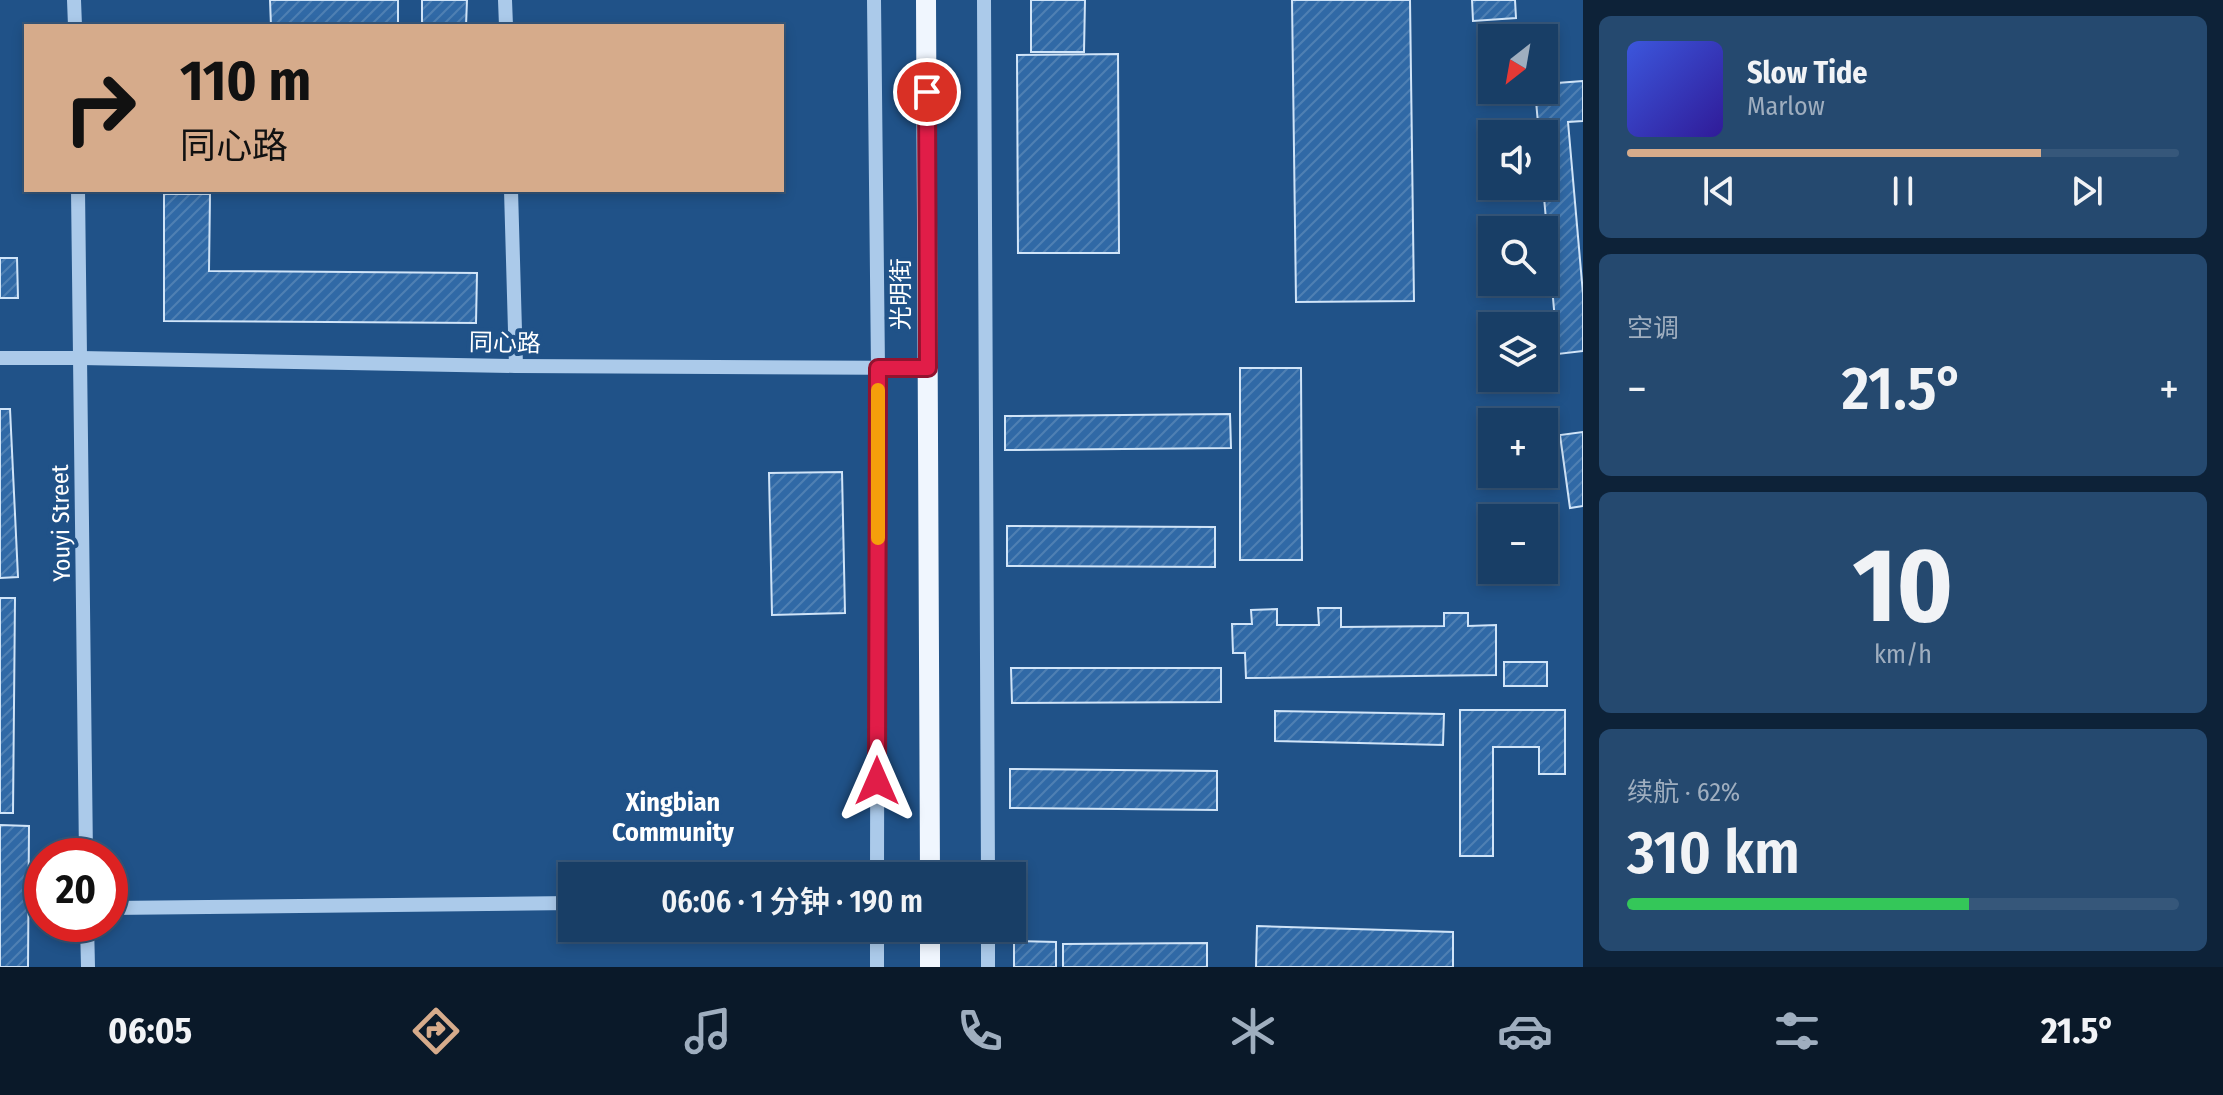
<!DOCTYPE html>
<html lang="zh">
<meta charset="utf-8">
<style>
body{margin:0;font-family:"Fira Sans Condensed","Noto Sans SC",sans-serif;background:#25496f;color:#f1f3f6;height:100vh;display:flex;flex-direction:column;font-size:30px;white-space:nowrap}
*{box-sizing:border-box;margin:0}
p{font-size:26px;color:#9faebf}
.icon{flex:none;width:44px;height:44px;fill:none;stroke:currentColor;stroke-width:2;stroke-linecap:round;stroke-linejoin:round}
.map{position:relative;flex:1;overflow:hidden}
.details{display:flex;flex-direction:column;gap:16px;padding:16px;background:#0d2238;width:640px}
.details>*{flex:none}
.hud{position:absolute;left:24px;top:24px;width:760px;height:168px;border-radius:0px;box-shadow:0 4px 12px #0003,0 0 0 2px #36577a;background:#d6ab8b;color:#111;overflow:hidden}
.needle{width:52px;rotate:211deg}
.tools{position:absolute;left:1478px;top:24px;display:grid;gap:16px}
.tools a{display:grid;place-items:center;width:80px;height:80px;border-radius:0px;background:#183e66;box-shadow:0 4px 12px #0003,0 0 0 2px #36577a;font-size:40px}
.speed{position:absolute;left:24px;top:838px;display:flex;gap:16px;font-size:40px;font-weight:700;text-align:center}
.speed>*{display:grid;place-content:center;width:104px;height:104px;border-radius:50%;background:#183e66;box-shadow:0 4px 12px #0003,0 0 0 2px #36577a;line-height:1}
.speed .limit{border:12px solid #d22;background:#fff;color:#111}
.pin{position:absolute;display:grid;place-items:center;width:68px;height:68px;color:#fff;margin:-34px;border:4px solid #fff;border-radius:50%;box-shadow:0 2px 8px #0007}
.me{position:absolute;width:88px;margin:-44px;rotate:0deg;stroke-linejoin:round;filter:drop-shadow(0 0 6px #0008)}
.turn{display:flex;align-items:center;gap:28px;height:168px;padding:0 24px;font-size:36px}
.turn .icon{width:104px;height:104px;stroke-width:2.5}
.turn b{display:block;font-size:56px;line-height:68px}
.big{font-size:60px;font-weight:600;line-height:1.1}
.details .card{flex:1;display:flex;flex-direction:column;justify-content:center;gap:12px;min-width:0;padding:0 28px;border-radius:12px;background:#25496f}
.details .dial{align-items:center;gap:0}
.dial b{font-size:104px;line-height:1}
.song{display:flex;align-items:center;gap:24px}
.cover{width:96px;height:96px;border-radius:12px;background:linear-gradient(135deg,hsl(230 70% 55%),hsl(250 70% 35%))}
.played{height:8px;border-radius:4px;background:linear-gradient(90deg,#d6ab8b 75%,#36577a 75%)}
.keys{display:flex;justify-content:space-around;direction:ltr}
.heat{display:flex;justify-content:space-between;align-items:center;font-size:44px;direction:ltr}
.charge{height:12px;border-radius:6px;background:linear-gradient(90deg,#34c759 62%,#36577a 0)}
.trip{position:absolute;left:558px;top:862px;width:468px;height:80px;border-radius:0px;background:#183e66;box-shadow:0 4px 12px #0003,0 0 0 2px #36577a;font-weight:600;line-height:80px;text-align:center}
.menu{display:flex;height:128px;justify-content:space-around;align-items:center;background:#0a1929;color:#9faebf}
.menu .icon{width:56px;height:56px}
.menu .on{color:#d6ab8b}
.menu b{font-size:36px;color:#f1f3f6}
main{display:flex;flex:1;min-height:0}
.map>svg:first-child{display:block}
.building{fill:url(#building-hatch);stroke:#d0e4f8;stroke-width:2}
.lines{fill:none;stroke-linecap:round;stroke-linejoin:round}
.minor{stroke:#abcaea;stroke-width:14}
.major{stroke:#f0f6fe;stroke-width:20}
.route-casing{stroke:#92132f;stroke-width:20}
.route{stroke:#e11d48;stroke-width:14}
.slow{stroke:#f59e0b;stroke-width:14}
.labels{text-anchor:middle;stroke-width:8;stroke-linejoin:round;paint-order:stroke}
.street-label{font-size:24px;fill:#fff;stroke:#205288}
.neighbourhood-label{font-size:26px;font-weight:bold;fill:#fff;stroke:#205288}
</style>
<main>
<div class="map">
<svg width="1583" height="967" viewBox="0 0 1583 967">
<defs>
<pattern id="building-hatch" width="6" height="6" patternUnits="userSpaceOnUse" patternTransform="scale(2)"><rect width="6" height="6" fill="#3069a6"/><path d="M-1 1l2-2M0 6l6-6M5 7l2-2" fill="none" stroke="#4f80b3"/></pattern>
</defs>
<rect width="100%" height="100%" fill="#205288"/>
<g class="building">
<polygon points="270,0 398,0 398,26 271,26"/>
<polygon points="422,0 467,0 466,26 422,26"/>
<polygon points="1031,0 1085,0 1084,52 1031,52"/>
<polygon points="1292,0 1410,0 1414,301 1296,302"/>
<polygon points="1472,0 1515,0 1516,18 1473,21"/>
<polygon points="1118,54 1119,253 1018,253 1017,55"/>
<polygon points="1583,81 1583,121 1568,122 1583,294 1583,351 1558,354 1543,186 1544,134 1539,134 1535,90 1544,90 1544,84"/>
<polygon points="164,194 210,194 209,271 477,273 476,323 164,321"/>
<polygon points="0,258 17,258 18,298 0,298"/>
<polygon points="1240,368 1301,368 1302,560 1240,560"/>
<polygon points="0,409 10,409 18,577 0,578"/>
<polygon points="1230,414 1231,448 1005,450 1005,416"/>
<polygon points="1583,432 1583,506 1570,508 1560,435"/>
<polygon points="842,472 845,613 772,615 769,473"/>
<polygon points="1007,526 1215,527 1215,567 1007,566"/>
<polygon points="0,598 15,598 13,813 0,813"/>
<polygon points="1318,608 1341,608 1341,627 1444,626 1444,613 1468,613 1468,626 1496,625 1496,675 1246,678 1245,653 1233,653 1232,624 1252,624 1251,610 1277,609 1277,625 1319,625"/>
<rect x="1504" y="662" width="43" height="24"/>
<polygon points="1011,668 1221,668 1221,702 1012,703"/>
<polygon points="1460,710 1565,710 1565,774 1539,774 1539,747 1493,747 1493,856 1460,856"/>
<polygon points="1275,711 1444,714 1443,745 1275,741"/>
<polygon points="1010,769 1217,771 1217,810 1010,808"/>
<polygon points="0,825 29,826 28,967 0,967"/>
<polygon points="1257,926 1453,932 1453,967 1256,967"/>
<polygon points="1014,941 1056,942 1056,967 1014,967"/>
<polygon points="1207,943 1207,967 1063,967 1063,944"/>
</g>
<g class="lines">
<g class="minor">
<polyline points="74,0 75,26"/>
<polyline points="505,0 506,26"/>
<polyline points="874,0 878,368 877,876"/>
<polyline points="984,0 988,876"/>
<polyline points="78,190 86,856"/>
<polyline points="511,190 516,366"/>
<polyline points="0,358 81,358 516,366 928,368"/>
<polyline points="110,908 572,903"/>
<polyline points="87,924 88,967"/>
<polyline points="877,928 877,967"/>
<polyline points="988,928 988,967"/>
</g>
<g class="major">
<polyline points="926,0 930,876"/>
<polyline points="930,928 930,967"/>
</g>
</g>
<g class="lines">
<defs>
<polyline id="route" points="877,781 878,368 928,368 927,92"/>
</defs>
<use href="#route" class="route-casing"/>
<use href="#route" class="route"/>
<polyline class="slow" points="878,538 878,390"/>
</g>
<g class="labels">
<g class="street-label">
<text transform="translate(901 294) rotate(-90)" y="8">光明街</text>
<text transform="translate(505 343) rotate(1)" y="8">同心路</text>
<text transform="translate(61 523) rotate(-91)" y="8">Youyi Street</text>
</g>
<g class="neighbourhood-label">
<text x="673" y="811">Xingbian<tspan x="673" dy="30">Community</tspan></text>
</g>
</g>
</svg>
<div class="tools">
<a><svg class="needle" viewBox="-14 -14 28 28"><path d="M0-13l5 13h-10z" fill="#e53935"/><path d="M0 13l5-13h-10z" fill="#9faebf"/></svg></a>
<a><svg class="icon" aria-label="sound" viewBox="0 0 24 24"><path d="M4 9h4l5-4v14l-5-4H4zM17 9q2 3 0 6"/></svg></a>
<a><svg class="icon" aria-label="search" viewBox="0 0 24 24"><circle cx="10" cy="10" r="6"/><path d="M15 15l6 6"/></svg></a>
<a><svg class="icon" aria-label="layers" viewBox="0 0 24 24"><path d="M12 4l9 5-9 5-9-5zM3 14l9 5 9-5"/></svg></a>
<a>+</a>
<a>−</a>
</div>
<div class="speed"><div class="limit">20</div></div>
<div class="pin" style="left:927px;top:92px;background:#d93025"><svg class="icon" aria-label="arrive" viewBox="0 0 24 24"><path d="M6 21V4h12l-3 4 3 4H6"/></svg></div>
<svg class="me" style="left:877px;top:781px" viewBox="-20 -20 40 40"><path d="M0-17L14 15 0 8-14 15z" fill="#e11d48" stroke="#fff" stroke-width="4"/></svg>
<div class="trip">06:06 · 1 分钟 · 190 m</div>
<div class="hud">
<div class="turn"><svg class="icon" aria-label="right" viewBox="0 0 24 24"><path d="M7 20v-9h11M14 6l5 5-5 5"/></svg><div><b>110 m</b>同心路</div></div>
</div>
</div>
<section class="details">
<div class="card">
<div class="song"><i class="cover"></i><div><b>Slow Tide</b><p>Marlow</p></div></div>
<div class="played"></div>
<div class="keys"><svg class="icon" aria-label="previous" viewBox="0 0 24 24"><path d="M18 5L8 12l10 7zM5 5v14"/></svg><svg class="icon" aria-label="pause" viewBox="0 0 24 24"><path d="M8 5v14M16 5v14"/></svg><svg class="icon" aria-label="next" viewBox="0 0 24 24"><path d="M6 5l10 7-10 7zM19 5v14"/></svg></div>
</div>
<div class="card"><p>空调</p>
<div class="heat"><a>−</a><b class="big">21.5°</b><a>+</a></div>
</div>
<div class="card dial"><b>10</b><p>km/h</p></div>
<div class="card"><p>续航 · 62%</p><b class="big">310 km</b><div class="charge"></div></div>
</section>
</main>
<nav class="menu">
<b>06:05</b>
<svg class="icon on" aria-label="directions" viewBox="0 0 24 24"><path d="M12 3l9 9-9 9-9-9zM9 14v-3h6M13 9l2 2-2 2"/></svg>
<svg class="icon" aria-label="music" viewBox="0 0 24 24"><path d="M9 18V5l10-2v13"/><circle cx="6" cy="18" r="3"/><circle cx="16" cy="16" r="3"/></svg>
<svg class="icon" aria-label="phone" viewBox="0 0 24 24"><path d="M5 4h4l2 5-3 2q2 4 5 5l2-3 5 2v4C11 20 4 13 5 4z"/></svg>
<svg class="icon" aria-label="climate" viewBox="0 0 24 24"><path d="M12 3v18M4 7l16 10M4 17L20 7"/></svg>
<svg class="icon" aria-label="car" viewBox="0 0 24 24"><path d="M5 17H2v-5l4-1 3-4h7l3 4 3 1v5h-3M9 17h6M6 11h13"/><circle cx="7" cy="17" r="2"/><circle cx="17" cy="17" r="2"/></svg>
<svg class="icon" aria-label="filters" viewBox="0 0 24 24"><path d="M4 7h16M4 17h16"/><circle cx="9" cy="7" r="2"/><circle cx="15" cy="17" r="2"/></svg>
<b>21.5°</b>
</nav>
